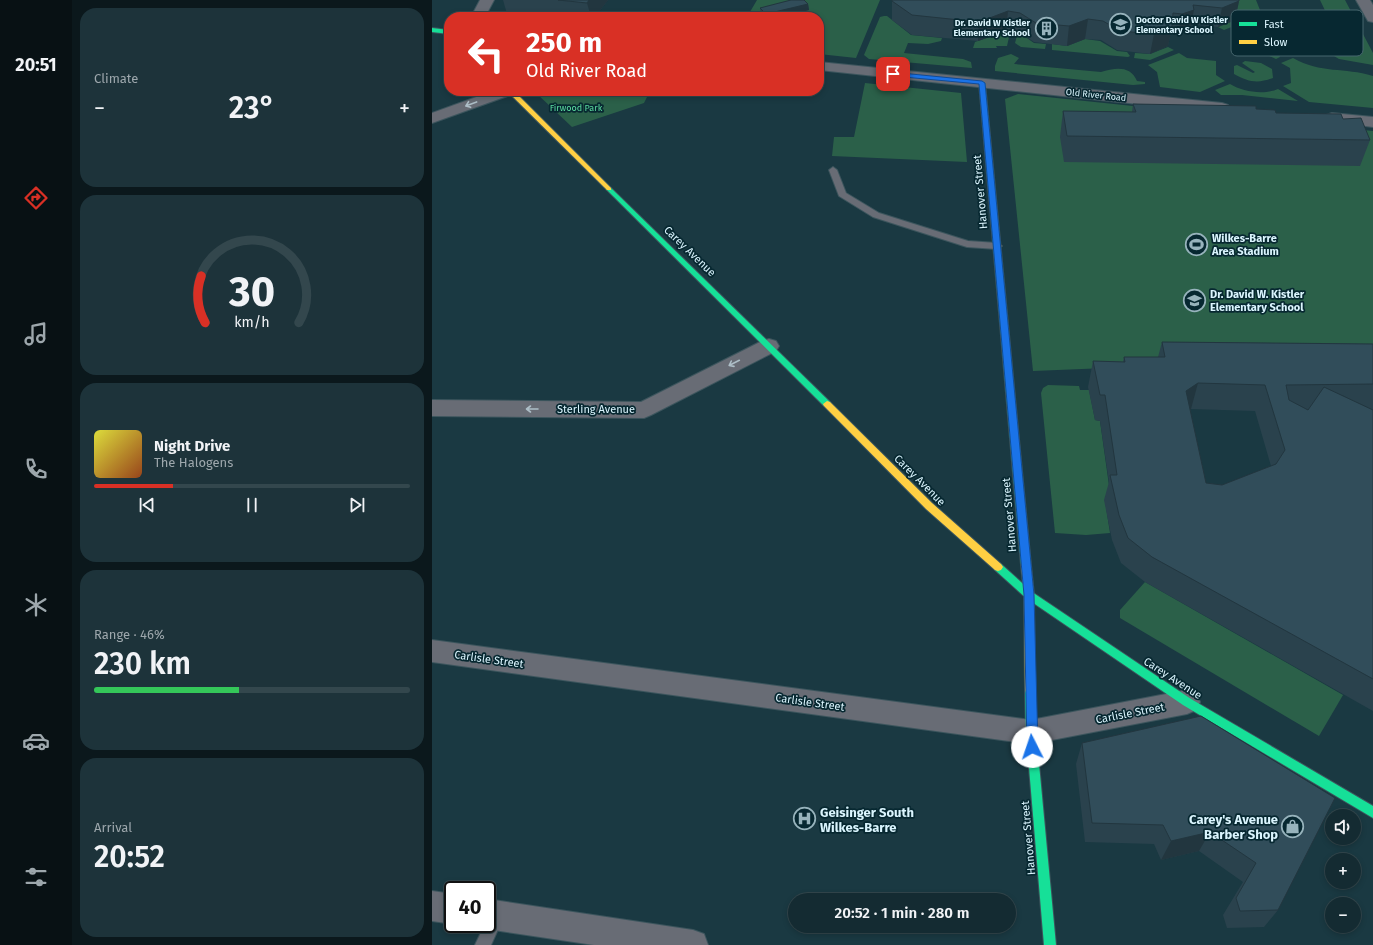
<!DOCTYPE html>
<meta charset="utf-8">
<style>
body{margin:0;font-family:"Fira Sans",sans-serif;background:#1d333a;color:#f1f3f6;height:100vh;display:flex;flex-direction:column;font-size:15px;white-space:nowrap}
*{box-sizing:border-box;margin:0}
p{font-size:13px;color:#9da7ac}
.icon{flex:none;width:22px;height:22px;fill:none;stroke:currentColor;stroke-width:2;stroke-linecap:round;stroke-linejoin:round}
.map{position:relative;flex:1;overflow:hidden}
.sheet{display:flex;flex-direction:column;gap:8px;padding:8px;background:#0b181c;width:360px}
.sheet>*{flex:none}
.hud{position:absolute;left:12px;top:12px;width:380px;height:84px;border-radius:16px;box-shadow:0 2px 6px #0003,0 0 0 1px #33474d;background:#d93025;color:#fff;overflow:hidden}
.buttons{position:absolute;left:893px;top:809px;display:grid;gap:8px}
.buttons a{display:grid;place-items:center;width:36px;height:36px;border-radius:50%;background:#142b32;box-shadow:0 2px 6px #0003,0 0 0 1px #33474d;font-size:20px}
.speed{position:absolute;left:12px;top:881px;display:flex;gap:8px;font-size:20px;font-weight:700;text-align:center}
.speed>*{display:grid;place-content:center;width:52px;height:52px;border-radius:50%;background:#142b32;box-shadow:0 2px 6px #0003,0 0 0 1px #33474d;line-height:1}
.speed .limit{border:2px solid #111;border-radius:6px;background:#fff;color:#111}
.pin{position:absolute;display:grid;place-items:center;width:34px;height:34px;color:#fff;margin:-17px;border-radius:8px;box-shadow:0 2px 6px #0006}
.me{position:absolute;width:44px;margin:-22px;rotate:356deg;stroke-linejoin:round;filter:drop-shadow(0 0 3px #0008)}
.turn{display:flex;align-items:center;gap:14px;height:84px;padding:0 16px;font-size:18px}
.turn .icon{width:52px;height:52px;stroke-width:2.5}
.turn b{display:block;font-size:28px;line-height:34px}
.big{font-size:30px;font-weight:600;line-height:1.1}
.sheet .widget{flex:1;display:flex;flex-direction:column;justify-content:center;gap:6px;min-width:0;padding:0 14px;border-radius:16px;background:#1d333a}
.sheet .dial{align-items:center;gap:0}
.dial svg{height:104px;overflow:visible;fill:none;stroke:#33474d;stroke-width:7;stroke-linecap:round;text-anchor:middle}
.dial text{fill:#f1f3f6;stroke:none}
.song{display:flex;align-items:center;gap:12px}
.cover{width:48px;height:48px;border-radius:6px;background:linear-gradient(135deg,hsl(60 70% 55%),hsl(20 70% 35%))}
.played{height:4px;border-radius:2px;background:linear-gradient(90deg,#d93025 25%,#33474d 25%)}
.keys{display:flex;justify-content:space-around;direction:ltr}
.heat{display:flex;justify-content:space-between;align-items:center;font-size:22px;direction:ltr}
.charge{height:6px;border-radius:3px;background:linear-gradient(90deg,#34c759 46%,#33474d 0)}
.trip{position:absolute;left:356px;top:893px;width:228px;height:40px;border-radius:20px;background:#142b32;box-shadow:0 2px 6px #0003,0 0 0 1px #33474d;font-weight:600;line-height:40px;text-align:center}
main{display:flex;flex:1;min-height:0}
.menu{display:flex;flex-direction:column;width:72px;justify-content:space-around;align-items:center;background:#081114;color:#9da7ac}
.menu .icon{width:28px;height:28px}
.menu .selected{color:#d93025}
.menu b{font-size:18px;color:#f1f3f6}
.map>svg:first-child{display:block}
.green{fill:#2b6049}
.lines{fill:none;stroke-linecap:round;stroke-linejoin:round}
.lane-casing{stroke:#3c555d;stroke-width:2}
.street-casing{stroke:#3c555d;stroke-width:2}
.fast-casing{stroke:#3c555d;stroke-width:2}
.slow-casing{stroke:#3c555d;stroke-width:2}
.lane{fill:#686c75;fill-rule:evenodd}
.street{fill:#686c75;fill-rule:evenodd}
.fast{fill:#16e098;fill-rule:evenodd}
.slow{fill:#ffcf43;fill-rule:evenodd}
.wall{fill:#2a424d;fill-rule:evenodd}
.shaded-wall{fill:#22363f}
.building{fill:#314d5a;stroke:#22363f;fill-rule:evenodd}
.oneway{stroke:#adbec7}
.route{fill:#1a73e8;stroke:#114b97}
.labels{text-anchor:middle;stroke-width:3.5;stroke-linejoin:round;paint-order:stroke}
.far-poi-label{font-size:9px;font-weight:bold;fill:#dbf5fe;stroke:#072831;text-anchor:start}
.far-street-label{font-size:9px;fill:#dbf5fe;stroke:#072831}
.far-park-label{font-size:9px;fill:#5bdb9f;stroke:#072831}
.street-label{font-size:11px;fill:#dbf5fe;stroke:#072831}
.poi-label{font-size:11px;font-weight:bold;fill:#dbf5fe;stroke:#072831;text-anchor:start}
.near-poi-label{font-size:13px;font-weight:bold;fill:#dbf5fe;stroke:#072831;text-anchor:start}
.key{fill:#072831;stroke:#47666e;stroke-width:1}
.key-label{font-size:11px;fill:#dbf5fe}
</style>
<main>
<nav class="menu">
<b>20:51</b>
<svg class="icon selected" aria-label="directions" viewBox="0 0 24 24"><path d="M12 3l9 9-9 9-9-9zM9 14v-3h6M13 9l2 2-2 2"/></svg>
<svg class="icon" aria-label="music" viewBox="0 0 24 24"><path d="M9 18V5l10-2v13"/><circle cx="6" cy="18" r="3"/><circle cx="16" cy="16" r="3"/></svg>
<svg class="icon" aria-label="phone" viewBox="0 0 24 24"><path d="M5 4h4l2 5-3 2q2 4 5 5l2-3 5 2v4C11 20 4 13 5 4z"/></svg>
<svg class="icon" aria-label="climate" viewBox="0 0 24 24"><path d="M12 3v18M4 7l16 10M4 17L20 7"/></svg>
<svg class="icon" aria-label="car" viewBox="0 0 24 24"><path d="M5 17H2v-5l4-1 3-4h7l3 4 3 1v5h-3M9 17h6M6 11h13"/><circle cx="7" cy="17" r="2"/><circle cx="17" cy="17" r="2"/></svg>
<svg class="icon" aria-label="filters" viewBox="0 0 24 24"><path d="M4 7h16M4 17h16"/><circle cx="9" cy="7" r="2"/><circle cx="15" cy="17" r="2"/></svg>
</nav>
<section class="sheet">
<div class="widget"><p>Climate</p>
<div class="heat"><a>−</a><b class="big">23°</b><a>+</a></div>
</div>
<div class="widget dial"><svg viewBox="0 0 100 80">
<path d="M14 69A42 42 0 1 1 86 69"/>
<path d="M14 69A42 42 0 0 1 11 33" stroke="#d93025"/>
<text x="50" y="56" font-size="32" font-weight="700">30</text>
<text x="50" y="72" font-size="11">km/h</text>
</svg></div>
<div class="widget">
<div class="song"><i class="cover"></i><div><b>Night Drive</b><p>The Halogens</p></div></div>
<div class="played"></div>
<div class="keys"><svg class="icon" aria-label="previous" viewBox="0 0 24 24"><path d="M18 5L8 12l10 7zM5 5v14"/></svg><svg class="icon" aria-label="pause" viewBox="0 0 24 24"><path d="M8 5v14M16 5v14"/></svg><svg class="icon" aria-label="next" viewBox="0 0 24 24"><path d="M6 5l10 7-10 7zM19 5v14"/></svg></div>
</div>
<div class="widget"><p>Range · 46%</p><b class="big">230 km</b><div class="charge"></div></div>
<div class="widget"><p>Arrival</p><b class="big">20:52</b></div>
</section>
<div class="map">
<svg width="941" height="945" viewBox="0 0 941 945">
<rect width="100%" height="100%" fill="#1a3942"/>
<g class="green">
<polygon points="325,0 448,0 424,58 387,54 387,17 315,17"/>
<polygon points="794,0 824,0 830,15 792,30 786,27 804,20 803,5"/>
<polygon points="888,0 913,0 941,53 941,65 907,59 897,53 896,50 900,48 912,50"/>
<polygon points="452,16 455,16 479,35 510,38 509,41 496,44 476,43 472,53 531,59 539,62 540,68 437,59 432,55 448,17"/>
<polygon points="824,27 837,29 848,57 844,59 835,55 806,52 805,37 802,36"/>
<polygon points="575,31 578,33 575,46 564,46 565,48 541,48 543,42"/>
<polygon points="586,32 602,43 614,44 613,49 589,47 583,43"/>
<polygon points="653,39 668,41 685,51 695,52 698,56 696,57 620,50 620,44 635,46"/>
<polygon points="736,47 742,50 718,60 702,58 703,53 718,54"/>
<polygon points="747,53 755,58 784,61 784,75 793,81 768,92 728,87 725,72 716,65"/>
<path d="M579,54L587,58L582,64L669,72C683,68 698,65 705,81L713,82V84L701,85L563,71V66L566,58Z"/>
<path d="M861,58C889,74 912,67 941,76V108L877,102L851,86L859,83L858,68L849,63Z"/>
<path d="M813,61L829,63L840,69L841,78C825,84 817,82 802,74V66L805,65L821,73L823,72L810,63Z"/>
<polygon points="433,83 529,93 535,162 400,156 402,137 422,137"/>
<path d="M798,84C811,92 832,95 846,89L866,101L810,95H789L783,90Z"/>
<polygon points="102,91 218,91 212,103 140,127"/>
<polygon points="586,94 941,131 941,357 601,371 573,99"/>
<polygon points="616,385 647,386 648,390 657,390 663,420 668,421 679,500 673,501 678,533 654,535 623,533 609,393 611,388"/>
<polygon points="713,582 911,695 887,736 688,618 688,610"/>
</g>
<g class="lines">
<defs>
<g id="lane">
<polygon points="401,167 405,170 414,193 447,213 536,241 565,243 570,246 565,249 535,247 441,217 407,196 397,170"/>
<polygon points="65,909 70,911 72,916 59,945 43,945 53,924 55,924 60,911"/>
</g>
<g id="street">
<polygon points="48,0 62,0 53,17 39,17"/>
<polygon points="924,0 938,0 941,5 941,22 936,21"/>
<polygon points="387,62 790,103 796,105 798,108 796,111 790,113 387,70"/>
<polygon points="61,91 84,91 81,94 0,123 0,113"/>
<polygon points="900,113 941,117 941,127 894,121 892,118 894,115"/>
<polygon points="337,339 344,341 347,346 344,351 219,415 212,418 0,416 0,400 209,402 330,341"/>
<polygon points="0,640 599,720 755,690 764,694 768,702 764,710 755,714 599,744 0,662"/>
<polygon points="0,891 21,894 21,924 0,921"/>
<polygon points="55,899 261,930 272,934 276,945 162,945 55,929 44,924 55,924"/>
</g>
<g id="fast">
<polygon points="0,28 17,30 17,34 0,32"/>
<polygon points="550,81 553,83 599,565 597,568 594,569 591,568 589,565 547,83"/>
<polygon points="177,187 179,188 398,402 399,404 398,406 392,406 175,190 174,189"/>
<polygon points="566,563 569,564 600,592 759,699 941,806 941,818 751,705 594,598 563,570 561,567 563,564"/>
<polygon points="598,685 602,687 603,690 604,732 624,945 612,945 594,732 593,690 594,687"/>
</g>
<g id="slow">
<polygon points="75,91 82,91 179,188 179,190 175,190"/>
<polygon points="395,401 398,402 500,503 569,564 571,567 569,570 566,571 563,570 494,509 392,406 391,404"/>
<polygon points="594,561 597,562 599,565 602,595 603,690 602,693 598,695 594,693 593,690 592,595 589,565 591,562"/>
</g>
</defs>
<use href="#lane" class="lane-casing"/>
<use href="#street" class="street-casing"/>
<use href="#fast" class="fast-casing"/>
<use href="#slow" class="slow-casing"/>
<use href="#lane" class="lane"/>
<use href="#street" class="street"/>
<use href="#fast" class="fast"/>
<use href="#slow" class="slow"/>
</g>
<g class="wall">
<polygon points="71,0 176,0 163,17 108,17 75,14"/>
<polygon points="460,1 807,1 803,20 786,27 758,24 758,29 746,33 739,32 736,46 718,54 685,50 669,40 653,39 635,46 602,42 587,32 574,31 546,41 480,35 460,20"/>
<polygon points="376,4 377,10 351,17 331,17 329,14 328,8"/>
<polygon points="701,104 824,109 844,113 911,119 938,140 928,166 632,162 628,137 631,111 700,112"/>
<path d="M730,342L941,344V711L713,582L689,563L680,540L672,500L677,482L668,421L663,420L656,387L661,361L691,362L692,357H726ZM758,409L823,411L839,466L790,485L774,483Z"/>
<polygon points="769,716 846,910 832,927 795,928 791,915 811,882 767,851 729,860 722,844 653,842 644,764 650,743"/>
</g>
<g class="shaded-wall">
<polygon points="157,0 176,0 163,17 159,17 155,3"/>
<polygon points="807,1 803,20 786,27 790,8"/>
<polygon points="376,4 377,10 351,17 335,17 334,14"/>
<polygon points="762,10 758,29 746,33 750,14"/>
<polygon points="576,11 574,31 546,41 547,22"/>
<polygon points="656,19 653,39 635,46 637,26"/>
<polygon points="740,27 736,46 718,54 722,34"/>
<polygon points="766,383 759,409 746,417 754,391"/>
<polygon points="778,832 767,851 729,860 739,841"/>
</g>
<g class="building">
<polygon points="126,0 157,0 155,3"/>
<polygon points="359,0 372,0 376,4 334,14 328,8"/>
<polygon points="460,0 807,0 807,1 790,8 761,5 762,10 750,14 741,13 740,27 722,34 688,31 671,21 656,19 637,26 604,23 588,13 576,11 547,22 480,15 460,1"/>
<polygon points="701,104 824,106 824,109 843,110 844,113 909,114 911,119 929,118 938,140 635,136 631,111 704,112"/>
<path d="M730,342L941,344V384L854,385L857,400L876,410L892,387L941,410V679L720,557L696,538L687,515L678,475H685L673,395H668L661,361L693,362L692,357H733ZM766,383L833,385L853,450L844,464L790,485L774,483L754,391Z"/>
<polygon points="769,716 903,798 846,910 808,911 804,898 824,863 778,832 739,841 731,825 660,823 650,743"/>
</g>
<defs><path id="oneway-shaft" d="M-6 0H5M1.5-3L5.5 0L1.5 3" fill="none" stroke-width="1.6" stroke-linecap="round" stroke-linejoin="round"/></defs>
<g class="oneway">
<use href="#oneway-shaft" transform="translate(39 104) rotate(160)"/>
<use href="#oneway-shaft" transform="translate(302 363) rotate(153)"/>
<use href="#oneway-shaft" transform="translate(100 409) rotate(-180)"/>
</g>
<polygon class="route" points="459,72 550,81 553,83 602,595 606,747 604,751 600,753 596,751 595,747 592,595 547,84 461,76 458,74"/>
<defs>
<symbol id="school-ring" viewBox="-11 -11 22 22"><circle r="9.5" fill="#072831" stroke="#97b3bc" stroke-width="1.5"/><path d="M0-5L7-2L0 1L-7-2ZM-4 1L0 2.5L4 1V4Q0 6-4 4Z" fill="#97b3bc"/></symbol>
<symbol id="building-ring" viewBox="-11 -11 22 22"><circle r="9.5" fill="#072831" stroke="#97b3bc" stroke-width="1.5"/><path d="M-4-6H4V6H1V3H-1V6H-4ZM-2.5-4.3h1.7v1.8h-1.7ZM.8-4.3h1.7v1.8H.8ZM-2.5-1h1.7V.8h-1.7ZM.8-1h1.7V.8H.8Z" fill="#97b3bc"/></symbol>
<symbol id="stadium-ring" viewBox="-11 -11 22 22"><circle r="9.5" fill="#072831" stroke="#97b3bc" stroke-width="1.5"/><path d="M0-5a6.5 5 0 1 0 0 10a6.5 5 0 1 0 0-10ZM-3.5-1.8h7v3.6h-7Z" fill="#97b3bc"/></symbol>
<symbol id="hospital-ring" viewBox="-11 -11 22 22"><circle r="9.5" fill="#072831" stroke="#97b3bc" stroke-width="1.5"/><path d="M-5-5h3v3.5h4V-5h3V5h-3V1.5h-4V5h-3Z" fill="#97b3bc"/></symbol>
<symbol id="shop-ring" viewBox="-11 -11 22 22"><circle r="9.5" fill="#072831" stroke="#97b3bc" stroke-width="1.5"/><path d="M-5-2.5h2.3a2.7 3.5 0 0 1 5.4 0H5L5.5 6h-11ZM-1.5-2.5h3a1.5 2.3 0 0 0-3 0Z" fill="#97b3bc"/></symbol>
</defs>
<g fill-rule="evenodd">
<use href="#school-ring" x="676" y="12" width="25" height="25"/>
<use href="#building-ring" x="602" y="16" width="25" height="25"/>
<use href="#stadium-ring" x="752" y="232" width="25" height="25"/>
<use href="#school-ring" x="750" y="288" width="25" height="25"/>
<use href="#hospital-ring" x="360" y="806" width="25" height="25"/>
<use href="#shop-ring" x="848" y="814" width="25" height="25"/>
</g>
<g class="labels">
<g class="far-poi-label">
<text x="704" y="23">Doctor David W Kistler<tspan x="704" dy="10">Elementary School</tspan></text>
<text x="598" y="26" text-anchor="end">Dr. David W Kistler<tspan x="598" dy="10">Elementary School</tspan></text>
</g>
<g class="far-street-label">
<text transform="translate(664 95) rotate(6)" y="3">Old River Road</text>
</g>
<g class="far-park-label">
<text x="144" y="111">Firwood Park</text>
</g>
<g class="street-label">
<text transform="translate(548 192) rotate(-95)" y="4">Hanover Street</text>
<text transform="translate(258 251) rotate(44)" y="4">Carey Avenue</text>
<text x="164" y="413">Sterling Avenue</text>
<text transform="translate(488 480) rotate(45)" y="4">Carey Avenue</text>
<text transform="translate(577 515) rotate(-95)" y="4">Hanover Street</text>
<text transform="translate(57 659) rotate(8)" y="4">Carlisle Street</text>
<text transform="translate(741 678) rotate(33)" y="4">Carey Avenue</text>
<text transform="translate(378 702) rotate(8)" y="4">Carlisle Street</text>
<text transform="translate(698 713) rotate(-11)" y="4">Carlisle Street</text>
<text transform="translate(596 838) rotate(-95)" y="4">Hanover Street</text>
</g>
<g class="poi-label">
<text x="780" y="242">Wilkes-Barre<tspan x="780" dy="13">Area Stadium</tspan></text>
<text x="778" y="298">Dr. David W. Kistler<tspan x="778" dy="13">Elementary School</tspan></text>
</g>
<g class="near-poi-label">
<text x="388" y="817">Geisinger South<tspan x="388" dy="15">Wilkes-Barre</tspan></text>
<text x="846" y="824" text-anchor="end">Carey's Avenue<tspan x="846" dy="15">Barber Shop</tspan></text>
</g>
</g>
<rect x="799" y="10" width="132" height="46" rx="6" class="key"/>
<rect x="807" y="22" width="18" height="4" fill="#16e098"/>
<rect x="807" y="40" width="18" height="4" fill="#ffcf43"/>
<g class="key-label">
<text x="832" y="28">Fast</text>
<text x="832" y="46">Slow</text>
</g>
</svg>
<div class="buttons">
<a><svg class="icon" aria-label="sound" viewBox="0 0 24 24"><path d="M4 9h4l5-4v14l-5-4H4zM17 9q2 3 0 6"/></svg></a>
<a>+</a>
<a>−</a>
</div>
<div class="speed"><div class="limit">40</div></div>
<div class="pin" style="left:461px;top:74px;background:#d93025"><svg class="icon" aria-label="arrive" viewBox="0 0 24 24"><path d="M6 21V4h12l-3 4 3 4H6"/></svg></div>
<svg class="me" style="left:600px;top:747px" viewBox="-20 -20 40 40"><circle r="19" fill="#fff"/><path d="M0-13L10 11 0 6-10 11z" fill="#1a73e8"/></svg>
<div class="trip">20:52 · 1 min · 280 m</div>
<div class="hud">
<div class="turn"><svg class="icon" aria-label="left" viewBox="0 0 24 24"><path d="M17 20v-9H6M10 6l-5 5 5 5"/></svg><div><b>250 m</b>Old River Road</div></div>
</div>
</div>
</main>
